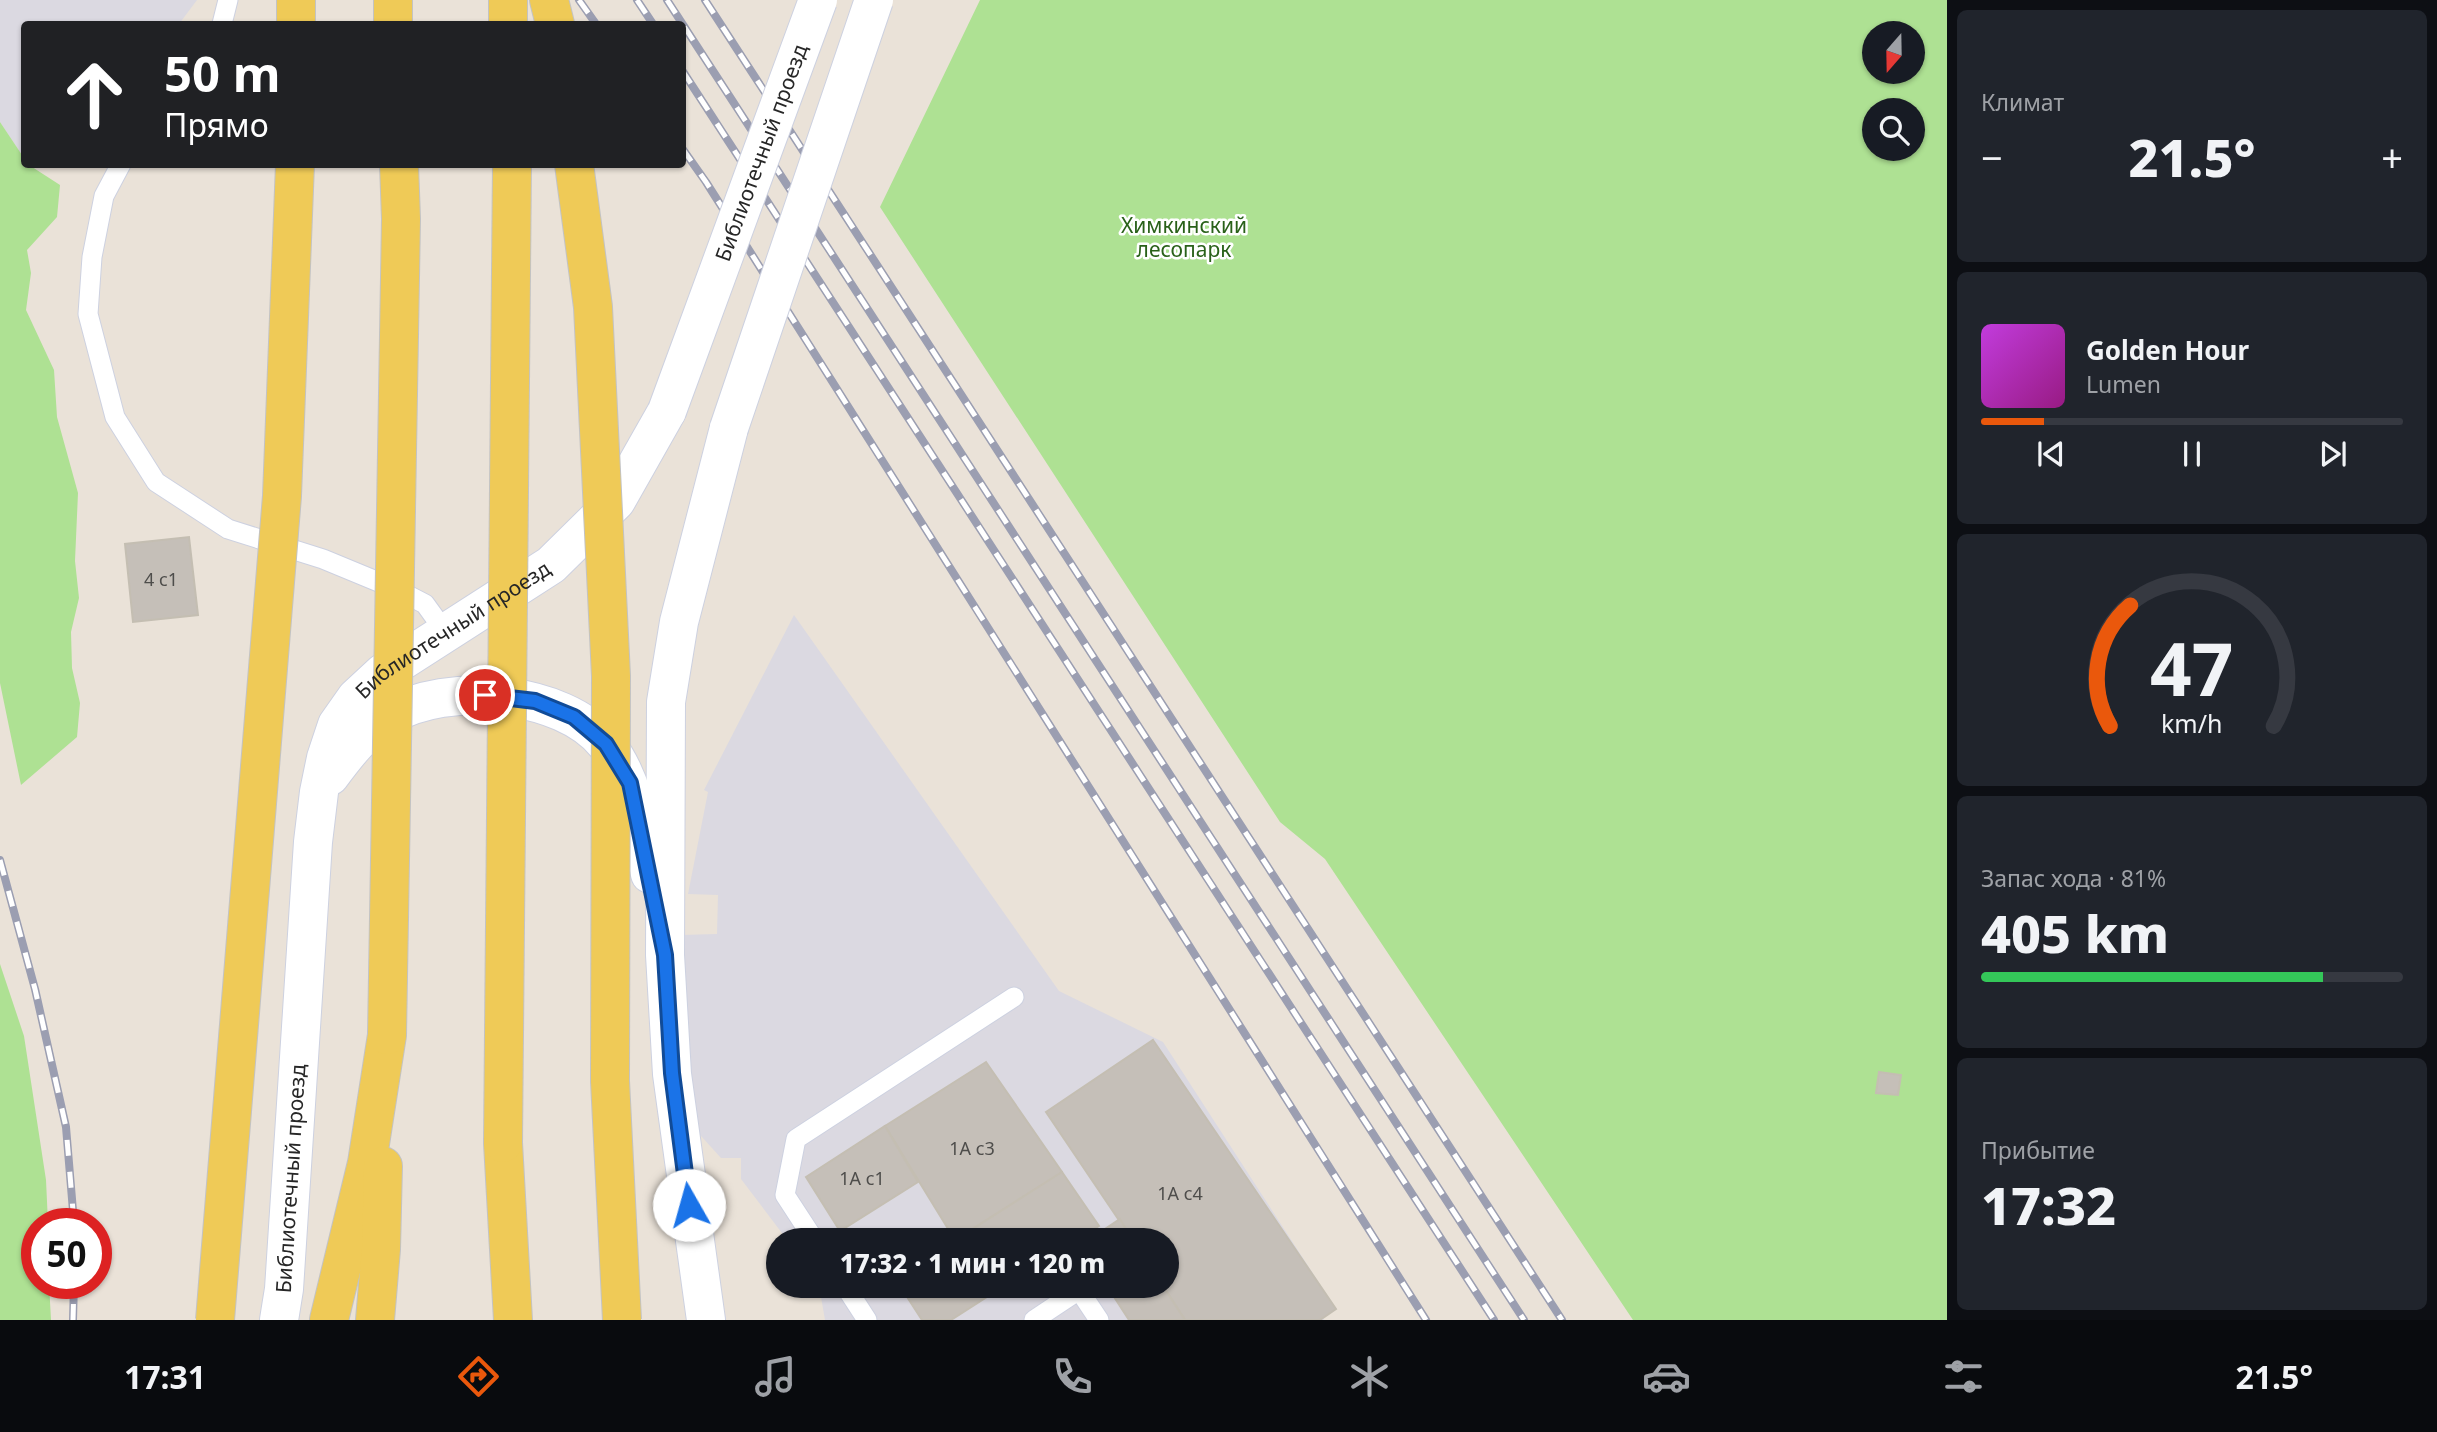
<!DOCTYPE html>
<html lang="ru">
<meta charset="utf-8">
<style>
body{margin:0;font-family:"Noto Sans",sans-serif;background:#20242c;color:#f1f3f6;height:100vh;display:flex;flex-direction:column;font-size:26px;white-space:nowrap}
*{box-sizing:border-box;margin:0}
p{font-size:23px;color:#9ea1a6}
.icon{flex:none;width:38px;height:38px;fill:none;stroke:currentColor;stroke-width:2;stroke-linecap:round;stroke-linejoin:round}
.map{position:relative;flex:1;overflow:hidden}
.panel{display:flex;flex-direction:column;gap:10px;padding:10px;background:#0d0f14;width:490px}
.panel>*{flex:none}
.hud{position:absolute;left:21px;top:21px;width:665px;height:147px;border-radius:7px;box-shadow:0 2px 5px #0004;background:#202124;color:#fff;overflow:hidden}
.needle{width:46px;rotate:200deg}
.fabs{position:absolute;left:1862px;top:21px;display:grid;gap:14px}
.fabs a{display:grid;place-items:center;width:63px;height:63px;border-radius:50%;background:#171b24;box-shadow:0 2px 5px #0004;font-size:35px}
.speed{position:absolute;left:21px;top:1208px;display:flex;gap:14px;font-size:35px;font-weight:700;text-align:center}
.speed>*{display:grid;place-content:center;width:91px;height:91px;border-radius:50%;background:#171b24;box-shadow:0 2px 5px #0004;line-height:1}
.speed .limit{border:10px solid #d22;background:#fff;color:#111}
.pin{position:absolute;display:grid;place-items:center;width:60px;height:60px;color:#fff;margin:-30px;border:4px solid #fff;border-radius:50%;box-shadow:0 2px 7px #0007}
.me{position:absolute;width:77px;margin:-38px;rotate:353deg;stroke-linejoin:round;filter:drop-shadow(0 0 5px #0008)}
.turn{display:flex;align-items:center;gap:24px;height:147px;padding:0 28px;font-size:32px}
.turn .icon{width:91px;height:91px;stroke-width:2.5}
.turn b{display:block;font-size:49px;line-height:60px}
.big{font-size:52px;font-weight:800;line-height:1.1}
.panel .widget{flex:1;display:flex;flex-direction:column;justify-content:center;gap:10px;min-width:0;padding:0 24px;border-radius:10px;background:#20242c}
.panel .dial{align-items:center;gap:0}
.dial svg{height:182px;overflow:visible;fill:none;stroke:#363941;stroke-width:7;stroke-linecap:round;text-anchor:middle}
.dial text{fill:#f1f3f6;stroke:none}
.song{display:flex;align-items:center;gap:21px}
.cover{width:84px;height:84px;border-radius:10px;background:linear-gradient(135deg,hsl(290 70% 55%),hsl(310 70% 35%))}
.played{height:7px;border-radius:4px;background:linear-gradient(90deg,#ea580c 15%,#363941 15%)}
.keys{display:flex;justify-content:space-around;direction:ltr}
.heat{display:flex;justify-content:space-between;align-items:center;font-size:38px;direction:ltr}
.charge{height:10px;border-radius:5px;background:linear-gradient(90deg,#34c759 81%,#363941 0)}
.trip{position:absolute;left:766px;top:1228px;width:413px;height:70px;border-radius:35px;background:#171b24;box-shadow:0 2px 5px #0004;font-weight:800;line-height:70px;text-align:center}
.tab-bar{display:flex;height:112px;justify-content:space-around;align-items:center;background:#090b0e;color:#9ea1a6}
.tab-bar .icon{width:49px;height:49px}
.tab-bar .current{color:#ea580c}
.tab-bar b{font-size:32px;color:#f1f3f6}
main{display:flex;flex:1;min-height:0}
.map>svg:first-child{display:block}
.industrial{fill:#dbd9e1}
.green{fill:#aee193;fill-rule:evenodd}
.building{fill:#c5bfb8;stroke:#c4beb2;stroke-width:2}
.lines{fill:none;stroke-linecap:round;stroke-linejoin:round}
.lane-casing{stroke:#cdd1e0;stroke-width:21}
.secondary-casing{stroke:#cdd1e0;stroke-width:40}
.primary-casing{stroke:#c3c3c3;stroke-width:40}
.lane{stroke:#fff;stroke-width:19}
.secondary{stroke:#fff;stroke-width:38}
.primary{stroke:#efca57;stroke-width:38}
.rail-casing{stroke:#9b9eb1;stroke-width:8}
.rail{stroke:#fff;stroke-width:5;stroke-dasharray:16;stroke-linecap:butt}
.secondary-bridge-casing{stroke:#cdd1e0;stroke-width:40;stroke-linecap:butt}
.primary-bridge-casing{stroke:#c3c3c3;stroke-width:40;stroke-linecap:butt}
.secondary-bridge{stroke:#fff;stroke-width:38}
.primary-bridge{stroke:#efca57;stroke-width:38}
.route-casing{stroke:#114b97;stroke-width:18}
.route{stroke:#1a73e8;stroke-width:12}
.labels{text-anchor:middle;stroke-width:5;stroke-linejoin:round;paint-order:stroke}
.number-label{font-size:18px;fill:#4e4d4b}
.street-label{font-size:21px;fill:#272727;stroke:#fff}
.park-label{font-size:21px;fill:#296119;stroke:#fff}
</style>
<main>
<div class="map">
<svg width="1947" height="1320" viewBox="0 0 1947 1320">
<rect width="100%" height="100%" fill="#eae2d8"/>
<g class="industrial">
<polygon points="0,0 197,0 179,24 24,24 24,158 0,122"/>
<polygon points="794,615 1059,991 1163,1042 1336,1309 1323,1318 1324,1320 825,1320 821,1297 815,1286 1167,1286 1167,1241 788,1241 741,1179 741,1158 721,1158 692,1126 681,935 717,934 718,895 688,894 708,792 704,790"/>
</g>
<g class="green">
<path d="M980,0H1947V1320H1633L1325,859L1280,822L880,207ZM1874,33H1913V72H1874ZM1874,110H1913V149H1874Z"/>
<polygon points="0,122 24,158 24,164 29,165 60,185 57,217 27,250 31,273 26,310 54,370 57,417 78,493 75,561 79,598 71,632 72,668 80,703 77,737 21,785 0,683"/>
<polygon points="0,964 24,1036 46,1180 48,1223 37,1223 37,1283 49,1283 51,1320 0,1320"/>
</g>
<g class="building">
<polygon points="189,537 198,615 133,622 125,544"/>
<polygon points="1153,1040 1336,1309 1320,1320 1185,1320 1163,1286 1167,1286 1167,1241 1133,1241 1046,1112"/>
<polygon points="986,1062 1062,1172 955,1240 885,1126"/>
<polygon points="1879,1072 1901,1075 1898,1095 1876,1093"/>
<polygon points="885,1126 918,1182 840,1231 806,1177"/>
<polygon points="1062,1172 1099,1226 1075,1241 954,1241"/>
<polygon points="1120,1219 1133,1241 1087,1241"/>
<polygon points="900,1286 1004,1286 951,1320 922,1320"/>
<polygon points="1107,1286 1163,1286 1185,1320 1129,1320"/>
</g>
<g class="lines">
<defs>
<g id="lane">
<polyline points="222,24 228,0"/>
<polyline points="121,164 104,196 92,257 88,314 115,417 156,482 228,529 323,559 398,590 425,604 446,633"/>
<polyline points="815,1241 785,1195 796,1139 1014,997"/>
<polyline points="845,1286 867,1320"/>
<polyline points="1034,1320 1079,1290 1099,1320"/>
</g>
<g id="secondary">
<path d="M330,776C347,753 364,731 389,716C447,681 563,690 606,744C635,781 641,830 650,874"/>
<path id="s1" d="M279,1320L284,1289L313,842L319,792L326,758L337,725L356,698L383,673L551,565L616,501L667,411"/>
<polyline points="706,1320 672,1074 665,955 666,702 679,622 729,428"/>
</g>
<g id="primary">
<polyline points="296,0 296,24"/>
<polyline points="393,0 393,24"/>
<polyline points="508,0 508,24"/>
<polyline points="549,0 555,24"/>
<polyline points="503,1143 513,1320"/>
<polyline points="329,1320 367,1163 387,1035"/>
<polyline points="375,1320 381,1249 383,1166"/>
</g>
</defs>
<use href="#lane" class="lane-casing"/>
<use href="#secondary" class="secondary-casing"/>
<use href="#primary" class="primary-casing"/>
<use href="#lane" class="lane"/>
<use href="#secondary" class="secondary"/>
<use href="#primary" class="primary"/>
<defs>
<g id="rail">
<polyline points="579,0 596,24"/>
<polyline points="637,0 653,24"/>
<polyline points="667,0 1524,1320"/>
<polyline points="705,0 1562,1320"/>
<polyline points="682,70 1494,1320"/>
<polyline points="682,148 706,182 1426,1320"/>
<polyline points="0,860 35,989 66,1127 74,1223"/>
<polyline points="73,1320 74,1283"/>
</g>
</defs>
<use href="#rail" class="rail-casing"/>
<use href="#rail" class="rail"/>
<defs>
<g id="secondary-bridge">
<path id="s2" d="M667,411L818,0"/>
<polyline points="729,428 874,0"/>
</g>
<g id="primary-bridge">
<polyline points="574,164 593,307 611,676 610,1081 622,1320"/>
<polyline points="387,1035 401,219 399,164"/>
<polyline points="503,1143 512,164"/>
<polyline points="215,1320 282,496 295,164"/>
</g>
</defs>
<use href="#secondary-bridge" class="secondary-bridge-casing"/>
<use href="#primary-bridge" class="primary-bridge-casing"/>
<use href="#secondary-bridge" class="secondary-bridge"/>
<use href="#primary-bridge" class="primary-bridge"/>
</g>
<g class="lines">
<defs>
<polyline id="route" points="485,695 535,701 574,717 606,744 630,783 665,955 672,1073 689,1205"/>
</defs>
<use href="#route" class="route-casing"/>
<use href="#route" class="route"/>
</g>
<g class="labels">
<g class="number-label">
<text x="161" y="586">4 с1</text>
<text x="972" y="1155">1А с3</text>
<text x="862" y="1185">1А с1</text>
<text x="1180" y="1200">1А с4</text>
</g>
<g class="street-label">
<text dy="7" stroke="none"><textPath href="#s2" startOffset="275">Библиотечный проезд</textPath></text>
<text dy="7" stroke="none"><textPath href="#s1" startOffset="751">Библиотечный проезд</textPath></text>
<text dy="7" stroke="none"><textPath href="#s1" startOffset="142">Библиотечный проезд</textPath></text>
</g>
<g class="park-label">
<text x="1184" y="233">Химкинский<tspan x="1184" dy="24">лесопарк</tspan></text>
</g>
</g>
</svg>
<div class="fabs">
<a><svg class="needle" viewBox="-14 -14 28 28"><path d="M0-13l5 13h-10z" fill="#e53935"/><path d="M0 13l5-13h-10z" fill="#9ea1a6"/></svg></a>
<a><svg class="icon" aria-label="search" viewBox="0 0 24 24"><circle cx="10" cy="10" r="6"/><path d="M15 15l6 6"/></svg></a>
</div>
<div class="speed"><div class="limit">50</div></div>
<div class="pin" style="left:485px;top:695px;background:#d93025"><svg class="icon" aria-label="arrive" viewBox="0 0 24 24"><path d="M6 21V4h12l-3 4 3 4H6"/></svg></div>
<svg class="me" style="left:689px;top:1205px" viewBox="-20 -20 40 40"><circle r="19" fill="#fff"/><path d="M0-13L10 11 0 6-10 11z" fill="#1a73e8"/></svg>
<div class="trip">17:32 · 1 мин · 120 m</div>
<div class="hud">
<div class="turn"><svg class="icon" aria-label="ahead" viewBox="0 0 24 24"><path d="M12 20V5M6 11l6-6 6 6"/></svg><div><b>50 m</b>Прямо</div></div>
</div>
</div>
<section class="panel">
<div class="widget"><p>Климат</p>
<div class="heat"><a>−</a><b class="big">21.5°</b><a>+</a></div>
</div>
<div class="widget">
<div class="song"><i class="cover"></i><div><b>Golden Hour</b><p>Lumen</p></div></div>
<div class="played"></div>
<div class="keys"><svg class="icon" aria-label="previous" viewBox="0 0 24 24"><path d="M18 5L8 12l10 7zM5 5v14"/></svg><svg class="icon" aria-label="pause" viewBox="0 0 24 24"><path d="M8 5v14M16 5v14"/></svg><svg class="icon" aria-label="next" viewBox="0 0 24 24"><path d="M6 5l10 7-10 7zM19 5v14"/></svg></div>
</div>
<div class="widget dial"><svg viewBox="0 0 100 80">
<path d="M14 69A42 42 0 1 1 86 69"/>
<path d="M14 69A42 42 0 0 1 23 16" stroke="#ea580c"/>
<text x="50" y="56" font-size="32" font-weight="700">47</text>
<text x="50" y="72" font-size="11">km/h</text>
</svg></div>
<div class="widget"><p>Запас хода · 81%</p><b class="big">405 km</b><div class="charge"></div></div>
<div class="widget"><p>Прибытие</p><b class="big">17:32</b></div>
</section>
</main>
<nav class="tab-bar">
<b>17:31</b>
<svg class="icon current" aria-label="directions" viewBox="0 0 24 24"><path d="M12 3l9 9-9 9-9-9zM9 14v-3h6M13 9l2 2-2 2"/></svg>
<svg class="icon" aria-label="music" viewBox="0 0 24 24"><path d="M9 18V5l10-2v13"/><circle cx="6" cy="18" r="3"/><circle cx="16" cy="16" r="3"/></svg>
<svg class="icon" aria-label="phone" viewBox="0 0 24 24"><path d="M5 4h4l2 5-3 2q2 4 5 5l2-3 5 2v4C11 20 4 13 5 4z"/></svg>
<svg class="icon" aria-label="climate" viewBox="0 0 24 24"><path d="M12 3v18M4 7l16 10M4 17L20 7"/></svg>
<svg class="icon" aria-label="car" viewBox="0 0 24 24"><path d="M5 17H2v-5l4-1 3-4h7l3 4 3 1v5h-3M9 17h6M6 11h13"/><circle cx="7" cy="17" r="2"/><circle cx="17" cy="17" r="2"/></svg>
<svg class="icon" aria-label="filters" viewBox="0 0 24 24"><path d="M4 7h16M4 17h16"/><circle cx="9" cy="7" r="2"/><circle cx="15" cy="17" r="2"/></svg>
<b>21.5°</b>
</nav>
